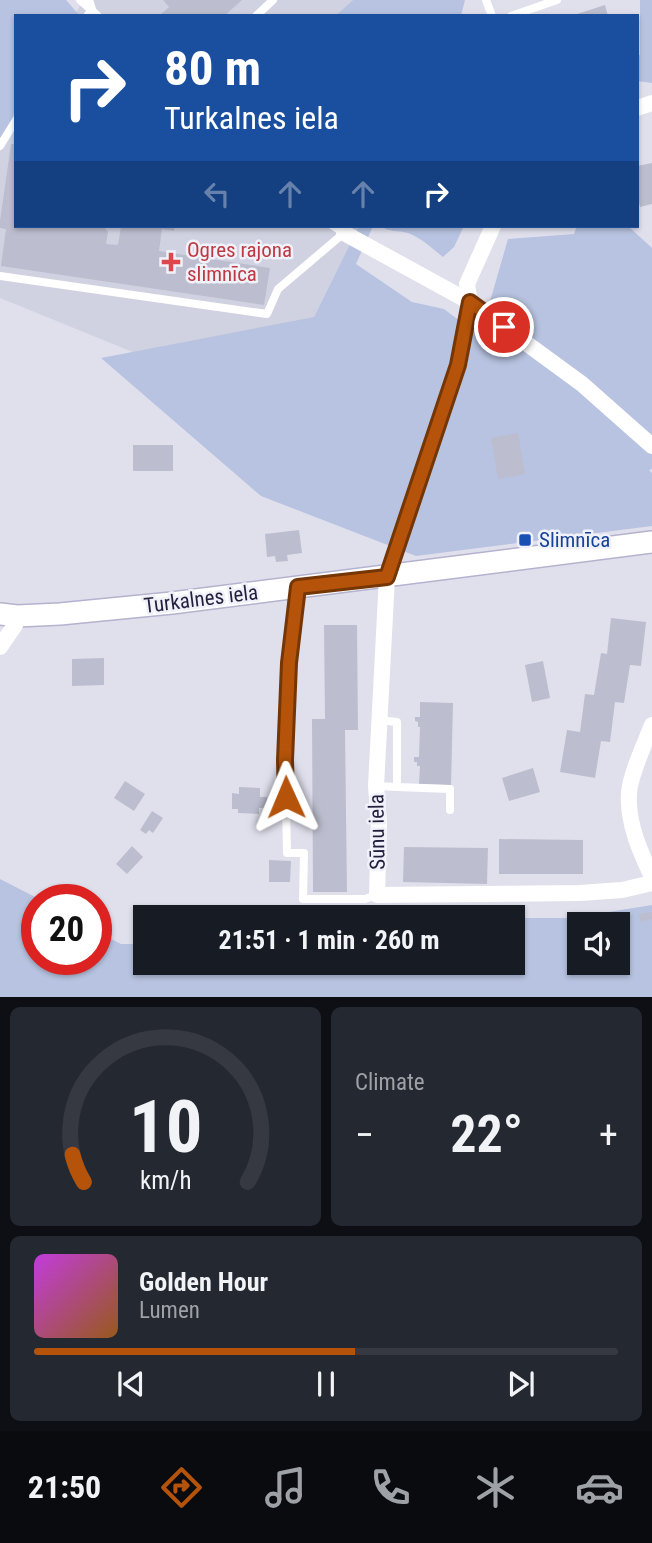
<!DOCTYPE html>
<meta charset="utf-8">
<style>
body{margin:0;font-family:"Roboto Condensed",sans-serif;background:#242831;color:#f1f3f6;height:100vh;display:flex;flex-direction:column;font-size:26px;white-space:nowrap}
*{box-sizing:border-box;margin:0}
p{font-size:23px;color:#9ea1a6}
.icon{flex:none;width:38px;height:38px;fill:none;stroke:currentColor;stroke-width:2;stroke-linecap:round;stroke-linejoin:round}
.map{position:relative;height:997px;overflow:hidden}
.side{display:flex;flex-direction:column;gap:10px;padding:10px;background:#0d0f14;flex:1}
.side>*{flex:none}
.guide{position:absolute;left:14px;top:14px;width:625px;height:214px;border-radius:0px;box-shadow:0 2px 5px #0004;background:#1a4fa0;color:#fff;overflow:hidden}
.tools{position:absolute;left:567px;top:912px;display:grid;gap:14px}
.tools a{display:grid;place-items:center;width:63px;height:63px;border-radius:0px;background:#171b24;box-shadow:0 2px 5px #0004;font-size:35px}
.speed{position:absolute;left:21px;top:884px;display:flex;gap:14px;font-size:35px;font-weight:700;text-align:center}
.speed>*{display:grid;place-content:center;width:91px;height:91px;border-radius:50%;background:#171b24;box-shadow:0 2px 5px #0004;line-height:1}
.speed .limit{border:10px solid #d22;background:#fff;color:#111}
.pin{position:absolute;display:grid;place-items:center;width:60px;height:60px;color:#fff;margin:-30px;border:4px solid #fff;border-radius:50%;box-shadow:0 2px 7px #0007}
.me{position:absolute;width:77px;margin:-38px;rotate:359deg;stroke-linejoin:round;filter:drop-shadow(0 0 5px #0008)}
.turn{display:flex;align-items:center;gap:24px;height:147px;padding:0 35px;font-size:32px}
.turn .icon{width:91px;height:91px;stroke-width:2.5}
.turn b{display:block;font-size:49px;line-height:60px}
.lanes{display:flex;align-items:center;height:66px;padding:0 35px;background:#0003;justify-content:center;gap:35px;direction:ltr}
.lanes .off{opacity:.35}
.big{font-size:52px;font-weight:700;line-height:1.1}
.side .tile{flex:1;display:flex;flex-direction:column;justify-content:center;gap:10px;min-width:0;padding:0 24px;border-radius:10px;background:#242831}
.side .dial{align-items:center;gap:0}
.dial svg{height:182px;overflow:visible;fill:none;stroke:#363941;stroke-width:7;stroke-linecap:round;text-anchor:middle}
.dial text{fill:#f1f3f6;stroke:none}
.song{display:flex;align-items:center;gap:21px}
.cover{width:84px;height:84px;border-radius:10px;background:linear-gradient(135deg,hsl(290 70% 55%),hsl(30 70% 35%))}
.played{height:7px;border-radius:4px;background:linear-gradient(90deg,#b45309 55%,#363941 55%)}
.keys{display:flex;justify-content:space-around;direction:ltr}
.heat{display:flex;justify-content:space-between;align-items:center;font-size:38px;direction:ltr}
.side .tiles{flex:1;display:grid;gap:10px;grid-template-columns:1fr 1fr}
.tile:last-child{grid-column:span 2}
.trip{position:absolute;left:133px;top:905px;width:392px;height:70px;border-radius:0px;background:#171b24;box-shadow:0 2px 5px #0004;font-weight:700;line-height:70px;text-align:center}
.menu{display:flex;height:112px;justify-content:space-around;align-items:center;background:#090b0e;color:#9ea1a6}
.menu .icon{width:49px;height:49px}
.menu .on{color:#b45309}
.menu b{font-size:32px;color:#f1f3f6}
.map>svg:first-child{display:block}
.built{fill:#d1d2e1}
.green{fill:#b7c3e0;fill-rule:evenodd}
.building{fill:#bcbdce}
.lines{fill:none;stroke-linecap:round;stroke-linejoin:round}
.secondary-casing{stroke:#b4b2ce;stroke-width:24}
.lane{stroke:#fff;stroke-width:8}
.street{stroke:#fff;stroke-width:16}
.secondary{stroke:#fff;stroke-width:21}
.route-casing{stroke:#753606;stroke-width:18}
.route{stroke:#b45309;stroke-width:12}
.health-dot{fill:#e0444e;stroke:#f1f2f9;stroke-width:2.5}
.transit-dot{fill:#1a4fb4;stroke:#f1f2f9;stroke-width:2.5}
.labels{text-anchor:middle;stroke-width:5;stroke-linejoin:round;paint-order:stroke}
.health-label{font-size:21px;fill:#be3a42;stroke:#f1f2f9;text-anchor:start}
.transit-label{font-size:21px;fill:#164399;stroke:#f1f2f9;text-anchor:start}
.street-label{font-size:21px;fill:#241f3f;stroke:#f1f2f9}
</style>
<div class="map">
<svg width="652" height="997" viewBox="0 0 652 997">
<rect width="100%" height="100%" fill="#e0e0ed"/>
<g class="built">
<polygon points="83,0 353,0 335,16 74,16"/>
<polygon points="16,110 16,226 359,226 314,317 285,414 0,298 0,136"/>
</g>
<g class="green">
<polygon points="0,0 66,0 80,16 16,16 16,107 8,130 0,142"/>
<polygon points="353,0 465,0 461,16 335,16"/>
<polygon points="640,0 652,0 652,83 637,81 637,56 640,55"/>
<polygon points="359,226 373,226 356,264 412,302 444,309 480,336 508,239 574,234 577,226 628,226 652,248 652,469 649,470 652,473 652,526 416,556 261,496 101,358 314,317"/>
<path d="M380,226H464L454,247L443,257C432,248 421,238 408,233C396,230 393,233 380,226Z"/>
<path d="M0,879L39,899L37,900V959H96V931L121,944H145V962H513V918H571L652,905V997H0ZM579,924H618V962H579Z"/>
</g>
<g class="building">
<polygon points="163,0 242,0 224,16 159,16 169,7"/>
<polygon points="605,5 608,16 574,16 574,15"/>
<polygon points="11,144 16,144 16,226 103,226 108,232 106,244 118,245 121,226 175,226 174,231 162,229 159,251 270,268 264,305 1,266 6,229 0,228 0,221"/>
<polygon points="652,163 652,204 640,207 637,193 637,166"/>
<polygon points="518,433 525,474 498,479 491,438"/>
<rect x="133" y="445" width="40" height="26"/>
<polygon points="299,530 302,553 287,555 288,561 276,562 275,556 267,557 265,534"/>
<polygon points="611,618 646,622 641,666 630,665 624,703 615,702 610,742 601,741 595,778 560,772 567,730 580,732 585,694 594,695 601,653 607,654"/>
<polygon points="324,625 357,625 358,730 345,730 347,892 313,892 312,719 325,719"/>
<polygon points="104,658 104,685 72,686 72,659"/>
<polygon points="543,661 550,698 532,702 525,665"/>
<polygon points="420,702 453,703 451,785 419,784 420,766 417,766 417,762 414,762 414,757 419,757 420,727 418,727 418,722 415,721 415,717 420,717"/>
<polygon points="533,768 540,792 509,801 502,778"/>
<polygon points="125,781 145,794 134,811 114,798"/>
<polygon points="239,787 260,788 260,797 267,797 267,808 259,808 259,814 238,813 238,809 232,809 232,793 239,794"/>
<polygon points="152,811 163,818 153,833 149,830 146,834 140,830"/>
<polygon points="499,839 583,840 583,874 499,874"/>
<polygon points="132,846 143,857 127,874 116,864"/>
<polygon points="404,847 488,848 487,884 403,882"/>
<polygon points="269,860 291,861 290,882 269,882"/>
<polygon points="363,911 383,912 382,917 363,917"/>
<polygon points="652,912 652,919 641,922 639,914"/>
</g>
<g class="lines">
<defs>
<polyline id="secondary" points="0,614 17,616 60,614 172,603 652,542"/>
</defs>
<use href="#secondary" class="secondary-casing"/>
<g class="lane">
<polyline points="80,0 98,16"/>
<polyline points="486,0 492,16"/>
<polyline points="87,16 92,9 89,0"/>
<polyline points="256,16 273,0"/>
<polyline points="511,16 557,0"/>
<polyline points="0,146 16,120"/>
<polyline points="0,276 267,314 278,289 344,233 333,226"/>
<polyline points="298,587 289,663 285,760 287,853 304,853 303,899 365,899 377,895"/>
<polyline points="376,786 397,787 397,722 379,720"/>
<polyline points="397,787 450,789 450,810"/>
</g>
<g class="street">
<polyline points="637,108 652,103"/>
<polyline points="493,226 467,284 470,302 459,364 387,577 376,786 379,823 377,895 580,893 622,890 652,883"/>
<polyline points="344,233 470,302 582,384 652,446"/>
<polyline points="0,647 15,625 17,616"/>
<path d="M652,725C645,743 630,775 629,793C627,823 640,851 652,877"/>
</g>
<use href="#secondary" class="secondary"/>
</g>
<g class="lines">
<defs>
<polyline id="route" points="286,797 285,760 289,663 298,587 387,577 458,365 470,302 504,327"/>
</defs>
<use href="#route" class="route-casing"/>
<use href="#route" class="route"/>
</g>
<path class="health-dot" d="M167.5 251.5h7v7h7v7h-7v7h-7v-7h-7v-7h7z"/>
<rect class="transit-dot" x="518" y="533" width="14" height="14" rx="3.5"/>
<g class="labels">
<g class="health-label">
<text x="187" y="257">Ogres rajona<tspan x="187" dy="24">slimnīca</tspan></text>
</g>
<g class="transit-label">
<text x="539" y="547">Slimnīca</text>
</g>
<g class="street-label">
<text transform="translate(201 599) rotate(-7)" y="7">Turkalnes iela</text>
<text transform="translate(377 832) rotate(-91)" y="7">Sūnu iela</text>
</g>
</g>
</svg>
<div class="tools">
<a><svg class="icon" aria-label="sound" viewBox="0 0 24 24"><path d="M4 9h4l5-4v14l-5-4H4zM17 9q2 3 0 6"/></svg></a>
</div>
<div class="speed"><div class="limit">20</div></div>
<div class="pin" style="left:504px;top:327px;background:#d93025"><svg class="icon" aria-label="arrive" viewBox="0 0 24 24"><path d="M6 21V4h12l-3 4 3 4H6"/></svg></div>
<svg class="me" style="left:286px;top:797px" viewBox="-20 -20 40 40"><path d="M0-17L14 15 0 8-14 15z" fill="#b45309" stroke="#fff" stroke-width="4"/></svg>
<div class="trip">21:51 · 1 min · 260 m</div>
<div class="guide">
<div class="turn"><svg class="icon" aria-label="right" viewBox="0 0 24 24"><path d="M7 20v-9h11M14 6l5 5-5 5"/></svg><div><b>80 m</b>Turkalnes iela</div></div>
<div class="lanes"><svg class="icon off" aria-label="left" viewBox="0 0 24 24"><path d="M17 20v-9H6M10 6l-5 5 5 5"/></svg><svg class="icon off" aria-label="ahead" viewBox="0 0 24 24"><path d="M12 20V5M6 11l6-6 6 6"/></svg><svg class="icon off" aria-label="ahead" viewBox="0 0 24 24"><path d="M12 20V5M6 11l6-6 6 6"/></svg><svg class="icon" aria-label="right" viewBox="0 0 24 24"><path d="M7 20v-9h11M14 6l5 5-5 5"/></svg></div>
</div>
</div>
<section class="side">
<div class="tiles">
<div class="tile dial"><svg viewBox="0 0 100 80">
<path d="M14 69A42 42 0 1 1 86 69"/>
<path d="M14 69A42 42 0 0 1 9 57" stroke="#b45309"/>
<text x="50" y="56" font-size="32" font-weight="700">10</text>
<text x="50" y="72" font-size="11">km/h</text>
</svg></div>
<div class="tile"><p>Climate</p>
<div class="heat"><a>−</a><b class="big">22°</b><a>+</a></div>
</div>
<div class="tile">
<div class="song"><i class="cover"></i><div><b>Golden Hour</b><p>Lumen</p></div></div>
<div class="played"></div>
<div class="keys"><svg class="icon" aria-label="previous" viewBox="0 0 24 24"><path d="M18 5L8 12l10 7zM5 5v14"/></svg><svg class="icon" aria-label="pause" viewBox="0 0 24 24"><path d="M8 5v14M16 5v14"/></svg><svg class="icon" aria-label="next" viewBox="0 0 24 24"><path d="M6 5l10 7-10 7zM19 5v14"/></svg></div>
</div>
</div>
</section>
<nav class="menu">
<b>21:50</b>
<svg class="icon on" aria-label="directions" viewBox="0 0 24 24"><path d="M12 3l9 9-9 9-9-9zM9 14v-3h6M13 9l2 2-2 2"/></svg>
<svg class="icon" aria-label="music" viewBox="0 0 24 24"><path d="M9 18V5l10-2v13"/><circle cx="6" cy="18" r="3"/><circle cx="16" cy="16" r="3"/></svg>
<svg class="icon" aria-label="phone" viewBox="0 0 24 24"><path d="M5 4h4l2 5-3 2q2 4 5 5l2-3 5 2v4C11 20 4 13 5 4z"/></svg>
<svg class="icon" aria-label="climate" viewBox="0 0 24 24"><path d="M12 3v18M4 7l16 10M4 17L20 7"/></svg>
<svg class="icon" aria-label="car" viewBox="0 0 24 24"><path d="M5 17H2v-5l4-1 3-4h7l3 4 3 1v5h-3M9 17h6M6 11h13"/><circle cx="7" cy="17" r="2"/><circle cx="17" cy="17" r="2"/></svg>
</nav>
